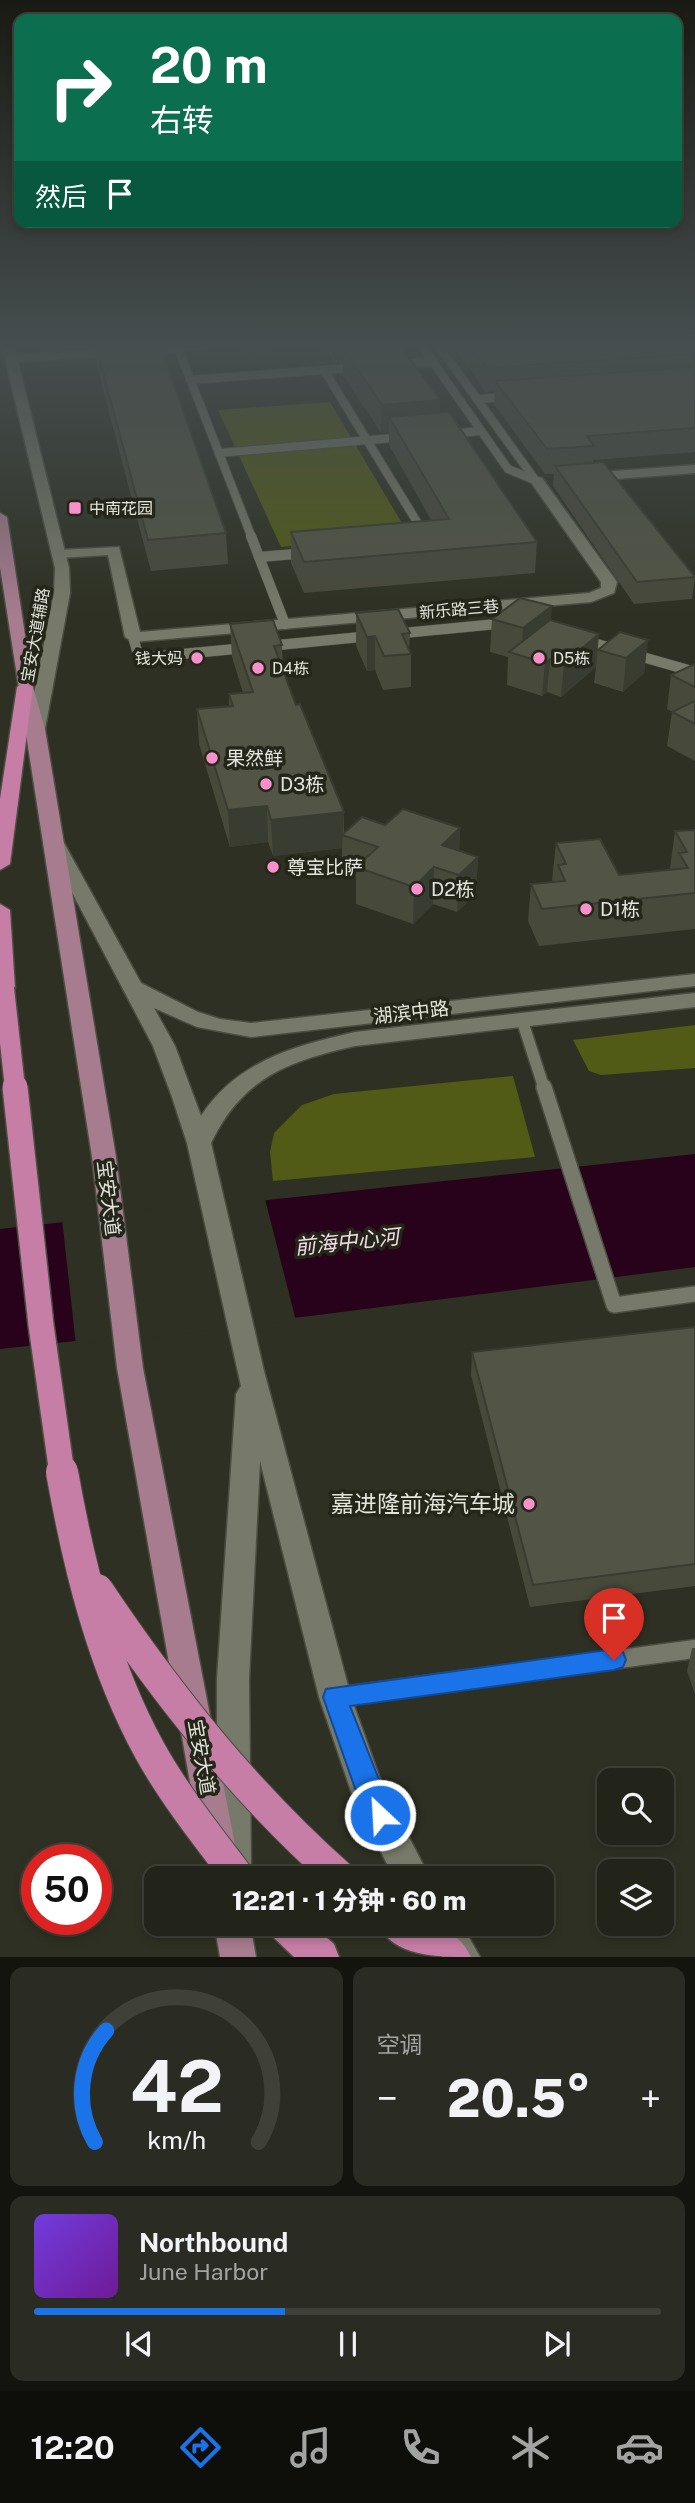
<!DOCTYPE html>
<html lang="zh">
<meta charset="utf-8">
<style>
body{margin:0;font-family:"Public Sans","Noto Sans SC",sans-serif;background:#2a2c23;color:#f1f3f6;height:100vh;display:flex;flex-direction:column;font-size:26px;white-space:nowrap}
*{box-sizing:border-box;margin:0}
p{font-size:23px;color:#a2a4a2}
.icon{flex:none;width:38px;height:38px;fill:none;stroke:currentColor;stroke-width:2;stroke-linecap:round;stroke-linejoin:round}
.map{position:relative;height:1957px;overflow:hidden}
.sheet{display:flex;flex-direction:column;gap:10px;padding:10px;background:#13140e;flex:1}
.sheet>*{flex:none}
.guide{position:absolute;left:14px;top:14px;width:668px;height:214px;border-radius:14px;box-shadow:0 4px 10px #0003,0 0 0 2px #3f4139;background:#0b6e4f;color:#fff;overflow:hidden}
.tools{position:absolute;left:597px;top:1768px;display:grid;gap:14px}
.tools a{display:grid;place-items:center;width:77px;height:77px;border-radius:14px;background:#22241a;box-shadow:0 4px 10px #0003,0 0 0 2px #3f4139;font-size:35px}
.speed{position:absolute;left:21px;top:1844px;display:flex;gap:14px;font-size:35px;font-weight:700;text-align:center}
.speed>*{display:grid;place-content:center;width:91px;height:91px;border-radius:50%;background:#22241a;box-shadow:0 4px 10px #0003,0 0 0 2px #3f4139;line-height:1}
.speed .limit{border:10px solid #d22;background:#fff;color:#111}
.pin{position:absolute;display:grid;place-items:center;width:60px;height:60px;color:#fff;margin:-72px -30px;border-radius:50% 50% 50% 0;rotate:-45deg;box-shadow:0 0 7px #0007}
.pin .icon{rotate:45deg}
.me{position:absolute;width:77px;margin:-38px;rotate:335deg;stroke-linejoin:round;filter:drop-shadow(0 0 5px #0008)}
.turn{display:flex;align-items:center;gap:24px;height:147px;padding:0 21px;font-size:32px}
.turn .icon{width:91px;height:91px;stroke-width:2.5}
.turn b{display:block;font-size:49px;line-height:60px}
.then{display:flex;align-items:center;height:66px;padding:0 21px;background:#0003;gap:14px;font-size:26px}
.big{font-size:52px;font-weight:800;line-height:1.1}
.sheet .card{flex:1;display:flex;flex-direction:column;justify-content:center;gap:10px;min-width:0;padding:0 24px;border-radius:14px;background:#2a2c23}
.sheet .dial{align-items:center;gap:0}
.dial svg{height:182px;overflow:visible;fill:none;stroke:#3f4139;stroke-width:7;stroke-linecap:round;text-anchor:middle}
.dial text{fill:#f1f3f6;stroke:none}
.song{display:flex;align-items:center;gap:21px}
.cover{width:84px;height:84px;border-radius:10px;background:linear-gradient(135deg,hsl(260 70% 55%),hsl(280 70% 35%))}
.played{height:7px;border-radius:4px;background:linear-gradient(90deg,#1a73e8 40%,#3f4139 40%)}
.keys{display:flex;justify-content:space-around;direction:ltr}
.heat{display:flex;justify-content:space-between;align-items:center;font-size:38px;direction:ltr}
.sheet .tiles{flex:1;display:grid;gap:10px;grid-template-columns:1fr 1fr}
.card:last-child{grid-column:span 2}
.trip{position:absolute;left:144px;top:1866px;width:410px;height:70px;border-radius:14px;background:#22241a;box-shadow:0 4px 10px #0003,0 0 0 2px #3f4139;font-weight:800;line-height:70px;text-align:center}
.tab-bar{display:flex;height:112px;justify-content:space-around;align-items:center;background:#0e0e0a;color:#a2a4a2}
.tab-bar .icon{width:49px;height:49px}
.tab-bar .on{color:#1a73e8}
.tab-bar b{font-size:32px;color:#f1f3f6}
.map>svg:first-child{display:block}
.green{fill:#525b15}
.water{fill:#28021a}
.pier{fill:#2d3022}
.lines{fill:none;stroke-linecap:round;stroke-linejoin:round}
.lane-far4-casing{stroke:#4b4d41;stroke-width:10}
.lane-far3-casing{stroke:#4b4d41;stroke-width:11}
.lane-far2-casing{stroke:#4b4d41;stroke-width:14}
.lane-far1-casing{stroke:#4b4d41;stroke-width:18}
.lane-casing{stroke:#4b4d41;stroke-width:21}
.street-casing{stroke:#4b4d41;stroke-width:3}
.secondary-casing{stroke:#4b4d41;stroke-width:3}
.primary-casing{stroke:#4b4d41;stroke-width:3}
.highway-casing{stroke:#4b4d41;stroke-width:3}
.lane-far4{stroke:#777a6a;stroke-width:8}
.lane-far3{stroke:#777a6a;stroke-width:10}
.lane-far2{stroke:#777a6a;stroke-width:11}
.lane-far1{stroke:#777a6a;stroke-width:15}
.lane{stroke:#777a6a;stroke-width:18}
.street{fill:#777a6a;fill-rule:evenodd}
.secondary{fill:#777a6a;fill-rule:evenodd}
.primary{fill:#a67c8e;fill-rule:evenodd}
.highway{fill:#c67da6;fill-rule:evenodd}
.highway-bridge-far2-casing{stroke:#4b4d41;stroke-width:23;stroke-linecap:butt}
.highway-bridge-far1-casing{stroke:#4b4d41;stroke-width:28;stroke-linecap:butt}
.highway-bridge-casing{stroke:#4b4d41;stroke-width:34;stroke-linecap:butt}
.highway-bridge-far2{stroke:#c67da6;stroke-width:20}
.highway-bridge-far1{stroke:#c67da6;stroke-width:25}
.highway-bridge{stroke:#c67da6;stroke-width:32}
.wall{fill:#47493b}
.shaded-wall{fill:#393c30}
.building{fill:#525545;stroke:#393c30;stroke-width:2}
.route{fill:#1a73e8;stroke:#114b97;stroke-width:2}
.poi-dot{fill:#f890cc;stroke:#242619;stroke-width:2.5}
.labels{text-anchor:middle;stroke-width:7;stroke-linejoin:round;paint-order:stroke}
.far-poi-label{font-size:16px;fill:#e3e5dc;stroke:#242619;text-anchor:start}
.far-street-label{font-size:16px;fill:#e3e5dc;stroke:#242619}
.poi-label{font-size:19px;fill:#e3e5dc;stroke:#242619;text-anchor:start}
.street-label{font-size:19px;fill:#e3e5dc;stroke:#242619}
.water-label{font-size:21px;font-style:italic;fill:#f3dce8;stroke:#242619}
.near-poi-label{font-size:23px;fill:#e3e5dc;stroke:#242619;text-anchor:end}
</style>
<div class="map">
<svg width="695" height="1957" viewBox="0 0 695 1957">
<rect width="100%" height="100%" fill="#2d3022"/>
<g class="green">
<polygon points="330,402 409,535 281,547 218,410"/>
<polygon points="695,1025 695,1068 601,1075 589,1071 573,1040"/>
<polygon points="513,1076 535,1157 273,1181 270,1152 274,1133 302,1105 334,1094"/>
</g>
<polygon class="water" points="695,1154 695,1267 310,1316 0,1349 0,1229"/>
<polygon class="pier" points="264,1195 296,1321 76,1345 62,1219"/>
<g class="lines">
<defs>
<g id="lane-far4">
<polyline points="419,342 508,469 537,481"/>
<polyline points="436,342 536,481"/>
<polyline points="178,348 252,538"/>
<polyline points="398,364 432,362"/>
<polyline points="324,370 359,367"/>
<polyline points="190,380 324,370 425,535"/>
<polyline points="477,399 510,397"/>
<polyline points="447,434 481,431"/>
<polyline points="219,453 404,437"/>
</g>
<g id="lane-far3">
<polyline points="251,536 285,624"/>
<polyline points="259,557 308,553"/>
<polyline points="393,634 507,623"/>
<polyline points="133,637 139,658 246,648"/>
<polyline points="583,640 695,672"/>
<polyline points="268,646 371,636"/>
</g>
<polyline id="lane-far2" points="522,1020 544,1088"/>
<polyline id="lane-far1" points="544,1087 614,1305 695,1294"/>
<polyline id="lane" points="335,1697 695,1649"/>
<g id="street">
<polygon points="695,465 695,473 588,481 581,477 588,473"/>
<polygon points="537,477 542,478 617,582 614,593 591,602 133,642 125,637 108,555 59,558 52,554 59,550 119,547 140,632 589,593 601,588 601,582 530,481"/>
</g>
<g id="secondary">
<polygon points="1,342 13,342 16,355 215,342 281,342 276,345 18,362 69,568 70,593 45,729 36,734 27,729 54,593 55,568"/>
<path d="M55,837L64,843L141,983L198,1012L220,1019L251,1023L695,974V986L251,1037L197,1027L154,1008L175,1046L201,1116C237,1061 294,1046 355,1032L695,993V1007L355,1046C288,1061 242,1078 211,1143L264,1371L351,1697L383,1787L430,1878H394L352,1794L319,1697L260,1461L249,1679L251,1865L245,1878L222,1877L217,1865V1679L236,1394L241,1386L187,1143L172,1097L153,1046L46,843Z"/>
<polygon points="423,1923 461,1923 480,1957 442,1957"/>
</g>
<g id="primary">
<polygon points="0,513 7,517 33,687 45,729 116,1157 143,1368 235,1845 230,1857 218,1862 206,1857 201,1845 117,1368 92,1157 0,567"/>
<polygon points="214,1923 250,1923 256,1957 220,1957"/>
</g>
<g id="highway">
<polygon points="25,682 33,687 10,864 0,870 0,799 17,687"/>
<polygon points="0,904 10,910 15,988 4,995 0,994"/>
<polygon points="265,1923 310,1923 334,1944 339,1957 294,1957 271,1935"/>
<path d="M377,1923C411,1923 455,1920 471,1957C437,1957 393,1957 377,1923Z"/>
</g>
</defs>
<use href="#lane-far4" class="lane-far4-casing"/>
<use href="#lane-far3" class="lane-far3-casing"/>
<use href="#lane-far2" class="lane-far2-casing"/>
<use href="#lane-far1" class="lane-far1-casing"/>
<use href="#lane" class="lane-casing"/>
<use href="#street" class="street-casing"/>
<use href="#secondary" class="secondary-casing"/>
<use href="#primary" class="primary-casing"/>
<use href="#highway" class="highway-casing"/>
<use href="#lane-far4" class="lane-far4"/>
<use href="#lane-far3" class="lane-far3"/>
<use href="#lane-far2" class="lane-far2"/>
<use href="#lane-far1" class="lane-far1"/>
<use href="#lane" class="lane"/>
<use href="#street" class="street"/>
<use href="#secondary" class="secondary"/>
<use href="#primary" class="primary"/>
<use href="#highway" class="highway"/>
<defs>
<polyline id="highway-bridge-far2" points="4,988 15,1088"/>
<polyline id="highway-bridge-far1" points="15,1087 41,1325 62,1474"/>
<g id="highway-bridge">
<path d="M62,1472C79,1567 103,1666 150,1751C175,1796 208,1837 239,1878"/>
<path d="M97,1590C168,1696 245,1793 341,1878"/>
</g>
</defs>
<use href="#highway-bridge-far2" class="highway-bridge-far2-casing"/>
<use href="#highway-bridge-far1" class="highway-bridge-far1-casing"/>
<use href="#highway-bridge" class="highway-bridge-casing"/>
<use href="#highway-bridge-far2" class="highway-bridge-far2"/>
<use href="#highway-bridge-far1" class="highway-bridge-far1"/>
<use href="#highway-bridge" class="highway-bridge"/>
</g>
<g class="wall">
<polygon points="95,342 226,533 228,564 151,571 97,367"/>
<polygon points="324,342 390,342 390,345 440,400 440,413 537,542 535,573 304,593 291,563 291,532 431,520 389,445 389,432 381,433 343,375 343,362 335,363 324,346"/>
<polygon points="450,342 682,342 694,354 693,367 695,367 695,452 593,460 593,463 695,577 692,599 634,604 553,486 554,474 545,474 494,404 495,391 486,392"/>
<polygon points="356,613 410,633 409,650 411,654 411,687 383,690 375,670 367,671 356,646"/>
<polygon points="492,619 550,620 598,649 648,640 644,673 623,692 594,683 596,667 561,697 547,692 542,696 507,685 508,657 490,652"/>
<polygon points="230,624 282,645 283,670 296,705 344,812 344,834 385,825 460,828 459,851 478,857 476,894 457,912 433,904 413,924 356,904 356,876 342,871 342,848 273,856 268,842 230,847 199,744 197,709 229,706 229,694 243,693 232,657"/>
<polygon points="695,664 695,761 667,746 672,712 667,709 671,675"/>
<polygon points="695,830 695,929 539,946 528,921 531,884 553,882 552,880 556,843 619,875 671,870 670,868 675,831"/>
<polygon points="695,1327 695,1586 530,1607 471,1375 472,1352"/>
<polygon points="692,1648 695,1648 695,1694 687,1671"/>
</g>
<g class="shaded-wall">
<polygon points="335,342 390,342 390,359 343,348 343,362 335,363"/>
<polygon points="440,400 440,428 389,417 389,432 381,433 382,405"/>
<polygon points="552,606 549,639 521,656 523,628"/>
<polygon points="599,634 596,667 561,697 564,663"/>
<polygon points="375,636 375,670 367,671 367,637"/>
<polygon points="648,640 644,673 623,692 626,658"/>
<polygon points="550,659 547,692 542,696 545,663"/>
<polygon points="267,806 268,842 230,847 228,810"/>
<polygon points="344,812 342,848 273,856 271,820"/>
<polygon points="460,828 459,864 442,845"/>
<polygon points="478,857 476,894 457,912 459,875"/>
<polygon points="434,867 433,904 413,924 414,887"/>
</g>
<g class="building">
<polygon points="95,342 159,342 226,533 148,540"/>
<polygon points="467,342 682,342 694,354 487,368"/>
<polygon points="399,344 440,400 382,405 343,348"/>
<polygon points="695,367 695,428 587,436 594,446 547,449 495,381"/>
<polygon points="449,412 537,542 304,562 291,532 449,519 389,417"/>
<polygon points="603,462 695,577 637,582 555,466"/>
<polygon points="520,598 552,606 523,628 492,619"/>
<polygon points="398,609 410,633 402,634 411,654 384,656 375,636 367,637 356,613"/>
<polygon points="273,620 282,645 274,646 296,705 300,704 344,812 271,820 267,806 228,810 197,709 233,706 229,694 253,692 230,624"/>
<polygon points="550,620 599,634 564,663 550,659 545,663 509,652"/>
<polygon points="620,632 648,640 626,658 598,650"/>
<polygon points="695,664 695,687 671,675"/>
<polygon points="695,701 695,724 672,712"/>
<polygon points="403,809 460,828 442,845 478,857 459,875 434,867 414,887 356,867 378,847 342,835 362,817 385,825"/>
<polygon points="695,830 695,893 542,909 531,884 565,881 558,865 566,864 556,843 600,839 619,875 688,868 679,853 687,852 675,831"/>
<polygon points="695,1327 695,1564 533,1585 472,1352"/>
</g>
<linearGradient id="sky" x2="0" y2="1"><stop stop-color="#191a13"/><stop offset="0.56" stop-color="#464e4f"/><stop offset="1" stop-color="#464e4f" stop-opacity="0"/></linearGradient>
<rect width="695" height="616" fill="url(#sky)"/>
<polygon class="route" points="614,1649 623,1652 626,1660 623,1667 614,1670 350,1706 393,1815 389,1824 380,1827 371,1824 357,1794 323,1697 326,1689"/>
<g class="poi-dot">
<rect x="68" y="501" width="14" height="14" rx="3.5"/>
<circle cx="197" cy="658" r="7"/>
<circle cx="539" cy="658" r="7"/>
<circle cx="258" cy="668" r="7"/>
<circle cx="212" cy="758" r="7"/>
<circle cx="266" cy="784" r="7"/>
<circle cx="273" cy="867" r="7"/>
<circle cx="417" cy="889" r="7"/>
<circle cx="586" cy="909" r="7"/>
<circle cx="529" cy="1504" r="7"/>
</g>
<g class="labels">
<g class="far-poi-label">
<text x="89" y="514">中南花园</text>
<text x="183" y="664" text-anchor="end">钱大妈</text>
<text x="553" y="664">D5栋</text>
<text x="272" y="674">D4栋</text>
</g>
<g class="far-street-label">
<text transform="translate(459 609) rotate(-5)" y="6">新乐路三巷</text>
<text transform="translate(35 635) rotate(-80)" y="6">宝安大道辅路</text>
</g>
<g class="poi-label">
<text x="226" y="765">果然鲜</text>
<text x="280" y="791">D3栋</text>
<text x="287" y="874">尊宝比萨</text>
<text x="431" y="896">D2栋</text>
<text x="600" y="916">D1栋</text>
</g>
<g class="street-label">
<text transform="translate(411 1012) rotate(-7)" y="7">湖滨中路</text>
<text transform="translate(109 1198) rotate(83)" y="7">宝安大道</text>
<text transform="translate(202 1757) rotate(80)" y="7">宝安大道</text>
</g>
<g class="water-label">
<text transform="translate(347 1242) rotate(-6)" y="7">前海中心河</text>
</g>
<g class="near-poi-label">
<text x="515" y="1512">嘉进隆前海汽车城</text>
</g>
</g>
</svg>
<div class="tools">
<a><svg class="icon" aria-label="search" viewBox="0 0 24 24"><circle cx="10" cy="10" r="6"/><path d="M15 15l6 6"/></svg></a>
<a><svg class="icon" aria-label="layers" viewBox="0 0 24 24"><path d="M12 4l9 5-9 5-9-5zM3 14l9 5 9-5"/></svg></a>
</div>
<div class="speed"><div class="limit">50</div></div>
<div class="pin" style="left:614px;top:1660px;background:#d93025"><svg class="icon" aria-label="arrive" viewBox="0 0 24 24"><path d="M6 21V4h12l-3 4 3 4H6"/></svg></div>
<svg class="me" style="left:380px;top:1815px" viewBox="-20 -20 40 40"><circle r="17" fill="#1a73e8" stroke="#fff" stroke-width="3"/><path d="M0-11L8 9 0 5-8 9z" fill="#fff"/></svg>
<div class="trip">12:21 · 1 分钟 · 60 m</div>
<div class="guide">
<div class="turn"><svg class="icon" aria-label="right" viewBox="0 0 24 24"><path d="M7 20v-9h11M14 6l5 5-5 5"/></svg><div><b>20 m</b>右转</div></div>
<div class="then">然后<svg class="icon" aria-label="arrive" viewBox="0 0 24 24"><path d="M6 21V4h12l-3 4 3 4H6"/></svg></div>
</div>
</div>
<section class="sheet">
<div class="tiles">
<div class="card dial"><svg viewBox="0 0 100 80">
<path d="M14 69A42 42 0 1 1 86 69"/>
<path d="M14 69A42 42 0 0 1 19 20" stroke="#1a73e8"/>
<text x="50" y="56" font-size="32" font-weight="700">42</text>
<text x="50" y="72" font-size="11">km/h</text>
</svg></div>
<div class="card"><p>空调</p>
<div class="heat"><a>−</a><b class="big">20.5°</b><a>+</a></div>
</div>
<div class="card">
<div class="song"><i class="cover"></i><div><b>Northbound</b><p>June Harbor</p></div></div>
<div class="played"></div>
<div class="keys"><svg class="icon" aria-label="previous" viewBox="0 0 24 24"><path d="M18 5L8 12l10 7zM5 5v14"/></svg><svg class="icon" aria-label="pause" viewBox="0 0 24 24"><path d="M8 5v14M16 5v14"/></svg><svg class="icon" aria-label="next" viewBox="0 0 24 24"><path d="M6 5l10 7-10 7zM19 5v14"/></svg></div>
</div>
</div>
</section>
<nav class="tab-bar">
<b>12:20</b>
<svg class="icon on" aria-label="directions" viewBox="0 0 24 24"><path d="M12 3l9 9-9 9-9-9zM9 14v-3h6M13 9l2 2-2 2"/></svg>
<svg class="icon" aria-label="music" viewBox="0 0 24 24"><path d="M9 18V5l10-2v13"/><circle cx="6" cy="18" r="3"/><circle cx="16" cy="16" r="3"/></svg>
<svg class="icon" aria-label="phone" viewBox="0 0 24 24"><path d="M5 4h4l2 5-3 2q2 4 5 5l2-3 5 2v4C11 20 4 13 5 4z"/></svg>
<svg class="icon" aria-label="climate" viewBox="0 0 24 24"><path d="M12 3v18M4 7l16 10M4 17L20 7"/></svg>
<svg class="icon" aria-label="car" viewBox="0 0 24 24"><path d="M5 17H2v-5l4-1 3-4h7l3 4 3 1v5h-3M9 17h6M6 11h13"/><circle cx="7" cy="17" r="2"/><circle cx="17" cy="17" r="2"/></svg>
</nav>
